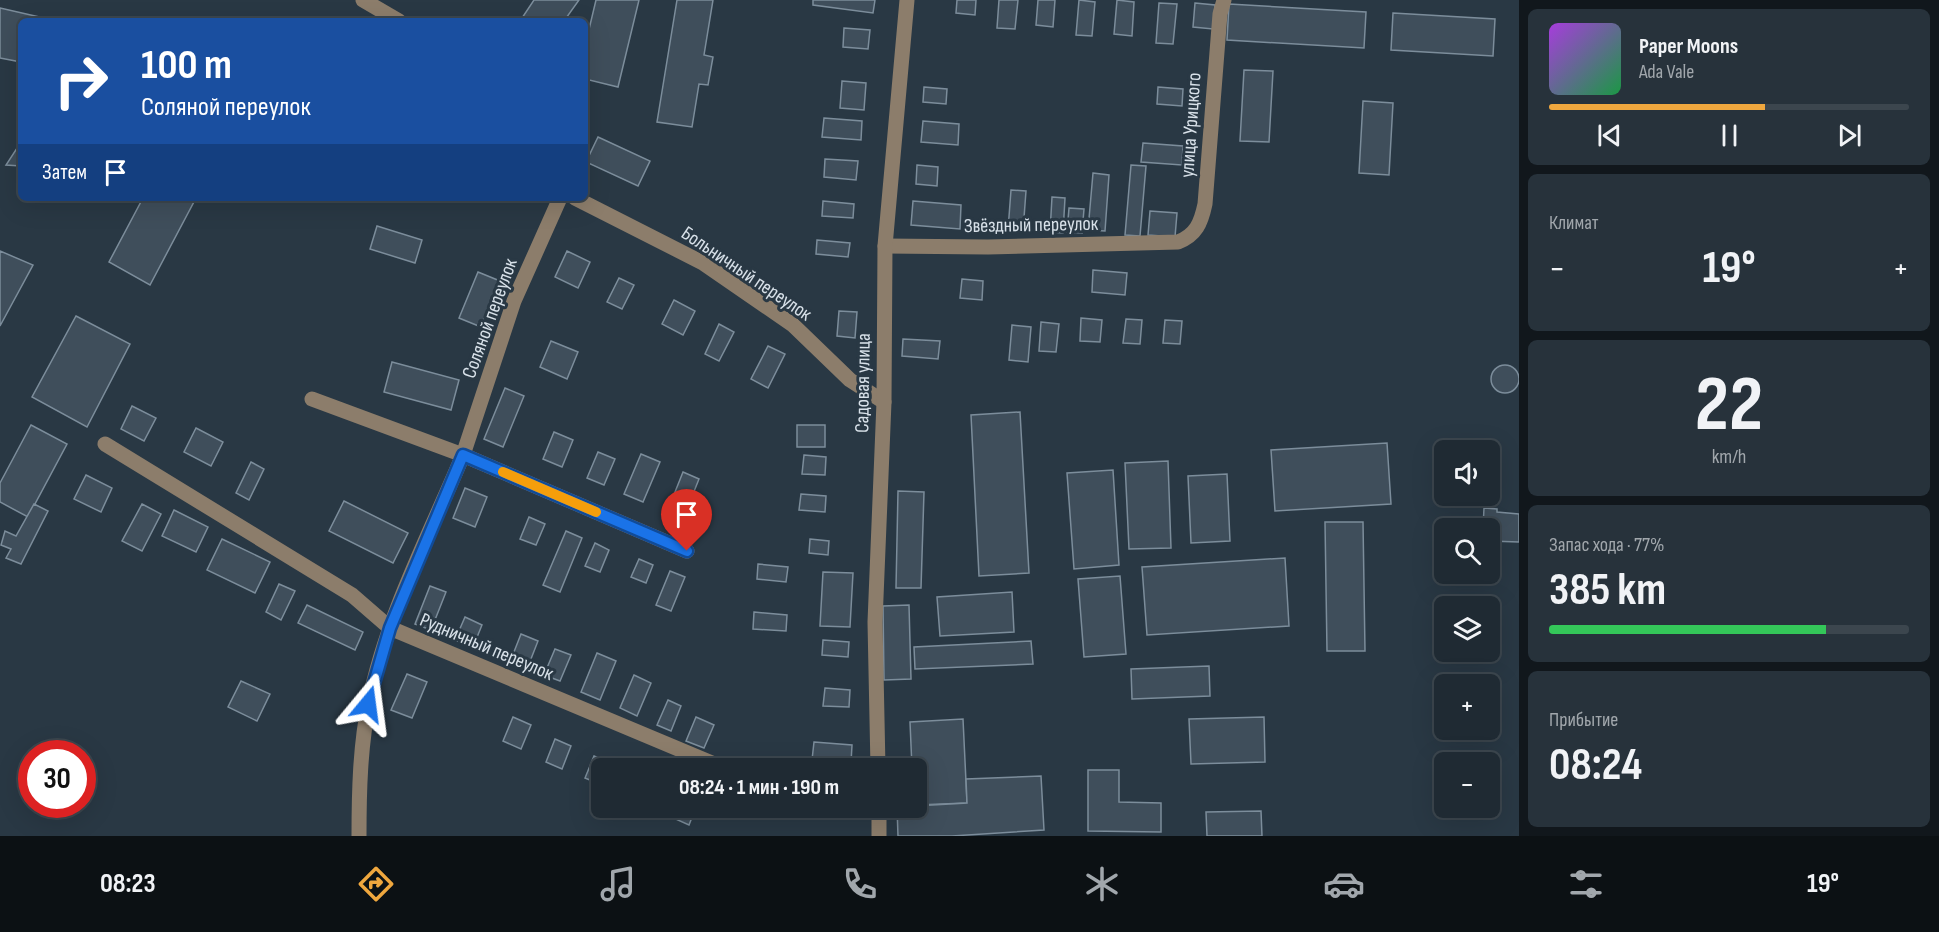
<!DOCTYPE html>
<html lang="ru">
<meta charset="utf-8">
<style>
body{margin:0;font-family:"Sofia Sans Condensed",sans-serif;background:#27323b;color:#f1f3f6;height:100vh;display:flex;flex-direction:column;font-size:22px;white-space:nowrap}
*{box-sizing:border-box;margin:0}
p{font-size:20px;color:#a1a7ac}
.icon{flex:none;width:33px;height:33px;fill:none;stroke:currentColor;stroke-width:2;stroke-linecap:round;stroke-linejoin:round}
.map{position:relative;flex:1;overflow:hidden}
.side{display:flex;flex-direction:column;gap:9px;padding:9px;background:#11171c;width:420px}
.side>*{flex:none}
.top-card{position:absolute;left:18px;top:18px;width:570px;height:183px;border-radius:9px;box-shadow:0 6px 24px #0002,0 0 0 2px #3c464e;background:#1a4fa0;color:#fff;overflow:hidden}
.tools{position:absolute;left:1434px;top:440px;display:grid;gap:12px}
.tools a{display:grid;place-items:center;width:66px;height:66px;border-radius:9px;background:#1f2a33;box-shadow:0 6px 24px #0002,0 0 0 2px #3c464e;font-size:30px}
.speed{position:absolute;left:18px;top:740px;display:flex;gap:12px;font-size:30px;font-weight:700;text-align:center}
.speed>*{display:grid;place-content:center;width:78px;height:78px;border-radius:50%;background:#1f2a33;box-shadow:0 6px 24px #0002,0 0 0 2px #3c464e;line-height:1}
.speed .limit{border:9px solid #d22;background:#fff;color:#111}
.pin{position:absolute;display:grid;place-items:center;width:51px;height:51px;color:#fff;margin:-62px -26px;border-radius:50% 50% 50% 0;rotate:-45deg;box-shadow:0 0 6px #0007}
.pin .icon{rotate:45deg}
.me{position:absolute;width:66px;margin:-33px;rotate:16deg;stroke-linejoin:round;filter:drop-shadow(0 0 4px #0008)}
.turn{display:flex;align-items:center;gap:21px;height:126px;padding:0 24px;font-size:27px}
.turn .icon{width:78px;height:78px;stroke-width:2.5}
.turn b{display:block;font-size:42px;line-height:51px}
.then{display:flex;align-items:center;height:57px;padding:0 24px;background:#0003;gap:12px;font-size:22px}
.big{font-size:45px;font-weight:700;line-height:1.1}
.side .widget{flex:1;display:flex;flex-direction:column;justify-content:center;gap:9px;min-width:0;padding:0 21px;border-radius:9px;background:#27323b}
.side .dial{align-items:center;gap:0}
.dial b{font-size:78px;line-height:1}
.song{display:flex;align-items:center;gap:18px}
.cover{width:72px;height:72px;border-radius:9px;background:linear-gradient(135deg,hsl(280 70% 55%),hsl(140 70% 35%))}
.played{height:6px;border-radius:3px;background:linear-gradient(90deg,#efa73e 60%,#3c464e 60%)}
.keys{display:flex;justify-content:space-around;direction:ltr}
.heat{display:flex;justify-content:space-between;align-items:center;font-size:33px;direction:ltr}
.charge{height:9px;border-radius:4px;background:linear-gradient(90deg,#34c759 77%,#3c464e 0)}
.trip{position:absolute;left:591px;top:758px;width:336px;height:60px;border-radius:9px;background:#1f2a33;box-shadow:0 6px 24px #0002,0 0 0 2px #3c464e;font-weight:700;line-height:60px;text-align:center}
.tab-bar{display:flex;height:96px;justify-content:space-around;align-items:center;background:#0c1114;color:#a1a7ac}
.tab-bar .icon{width:42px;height:42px}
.tab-bar .on{color:#efa73e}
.tab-bar b{font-size:27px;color:#f1f3f6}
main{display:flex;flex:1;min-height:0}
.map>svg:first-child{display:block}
.building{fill:#3f4e5b;stroke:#7c8d9b;stroke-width:1.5}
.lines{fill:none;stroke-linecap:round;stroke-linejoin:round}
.minor{stroke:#8c7d6b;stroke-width:15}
.route-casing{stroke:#114b97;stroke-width:15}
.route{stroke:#1a73e8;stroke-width:10}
.slow{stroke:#f59e0b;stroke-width:10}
.labels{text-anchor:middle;stroke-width:6;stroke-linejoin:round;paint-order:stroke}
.street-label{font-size:20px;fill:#d8e1e9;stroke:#293844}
</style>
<main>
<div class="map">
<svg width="1519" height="836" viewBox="0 0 1519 836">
<rect width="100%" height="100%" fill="#293844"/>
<g class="building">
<polygon points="534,0 579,0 564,21 520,21"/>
<polygon points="596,0 639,0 618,87 585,79 585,46"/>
<polygon points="677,0 713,0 704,55 713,57 708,85 699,84 692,127 657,122"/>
<polygon points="813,0 875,0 873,13 813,5"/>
<polygon points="957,0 976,0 975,15 956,13"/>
<polygon points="999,0 1018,0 1015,29 997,28"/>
<polygon points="1038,0 1055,0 1053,27 1036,25"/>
<polygon points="1079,0 1095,2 1092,36 1076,35"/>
<polygon points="1117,0 1134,2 1132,36 1114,34"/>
<polygon points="1159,3 1177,4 1173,44 1156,43"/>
<polygon points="1195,3 1215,5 1213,29 1193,27"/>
<polygon points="1229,4 1366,12 1364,48 1227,40"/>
<polygon points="0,8 57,21 21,21 21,62 0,58"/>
<polygon points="1393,13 1495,19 1493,56 1391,50"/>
<polygon points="844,28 870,30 868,49 843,47"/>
<polygon points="1244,70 1273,71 1269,142 1240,141"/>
<polygon points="842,81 866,83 864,110 840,108"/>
<polygon points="924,87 947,89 946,104 923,102"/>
<polygon points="1158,87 1183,89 1182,106 1157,104"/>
<polygon points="1363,101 1393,103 1389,175 1359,173"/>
<polygon points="824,118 862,121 861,140 822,137"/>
<polygon points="923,121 959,124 958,145 921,142"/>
<polygon points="598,137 650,161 638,186 586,162"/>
<polygon points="21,142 21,166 6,165"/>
<polygon points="1143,143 1183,146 1182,165 1141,162"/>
<polygon points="825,159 858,161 856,180 824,177"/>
<polygon points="917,165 938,167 937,186 916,184"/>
<polygon points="1131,165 1146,166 1140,236 1125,235"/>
<polygon points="1093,173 1109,175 1105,231 1088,230"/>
<polygon points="1011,190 1026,191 1023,231 1008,230"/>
<polygon points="1052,197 1065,198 1063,233 1050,232"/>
<polygon points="143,198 196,198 150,285 109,262"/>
<polygon points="823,201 854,204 853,218 822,216"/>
<polygon points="913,201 961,205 960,229 911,225"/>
<polygon points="1069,208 1084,209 1082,233 1067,232"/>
<polygon points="1150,211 1177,213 1175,237 1148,235"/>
<polygon points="377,226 422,240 415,263 370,249"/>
<polygon points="817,240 850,243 848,257 816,254"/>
<polygon points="0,251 33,265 0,326"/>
<polygon points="567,251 590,262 578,288 555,277"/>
<polygon points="1093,270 1127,273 1125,295 1092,292"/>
<polygon points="478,272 500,281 481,327 459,318"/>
<polygon points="619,278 634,285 622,309 607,302"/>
<polygon points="962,279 983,281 982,300 960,298"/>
<polygon points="674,300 695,311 683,335 662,324"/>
<polygon points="839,311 857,312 855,338 837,336"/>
<polygon points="76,316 130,344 87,427 32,397"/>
<polygon points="1081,318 1102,320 1100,342 1080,341"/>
<polygon points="1126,319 1142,320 1140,344 1123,343"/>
<polygon points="1165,320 1182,321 1180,344 1163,343"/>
<polygon points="1041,322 1059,324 1056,352 1039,351"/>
<polygon points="719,324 734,332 719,361 705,354"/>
<polygon points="1012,325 1031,327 1028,362 1009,360"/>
<polygon points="903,339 940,341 938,359 902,356"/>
<polygon points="551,341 578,352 567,379 540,367"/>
<polygon points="768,346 785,354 768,388 751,379"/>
<polygon points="392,362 459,380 451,410 384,392"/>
<circle cx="1505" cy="379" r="14"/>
<polygon points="505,388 524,396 503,447 484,439"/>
<polygon points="132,406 156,418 144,441 121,429"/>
<polygon points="1020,412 1029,573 979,576 971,415"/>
<polygon points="31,425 67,444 28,517 0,502 0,483"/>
<rect x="797" y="425" width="28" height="22"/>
<polygon points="196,428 223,442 211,466 184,452"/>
<polygon points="554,432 573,440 562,467 543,459"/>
<polygon points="1387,443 1391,504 1275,511 1271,450"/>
<polygon points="598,452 615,459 604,485 587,478"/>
<polygon points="641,454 660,462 643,502 624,494"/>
<polygon points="804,455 826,457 825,475 802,474"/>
<polygon points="1168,461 1171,548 1129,549 1125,463"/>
<polygon points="251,462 264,469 249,500 236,493"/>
<polygon points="1113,470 1119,565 1074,569 1067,473"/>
<polygon points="683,472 699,479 687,509 671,502"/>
<polygon points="1227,474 1230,541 1191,543 1188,476"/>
<polygon points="86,475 112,488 101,512 74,499"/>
<polygon points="465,488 487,497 475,527 453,518"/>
<polygon points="898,491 924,492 921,588 896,588"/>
<polygon points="801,494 826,496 825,512 799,510"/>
<polygon points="344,501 408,533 393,563 329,531"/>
<polygon points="34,504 48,511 21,564 6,558 11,549 1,545 5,531 16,536"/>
<polygon points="142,504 161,514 142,551 122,541"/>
<polygon points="1484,508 1497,509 1497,512 1519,514 1519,542 1490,541 1490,528 1483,528"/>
<polygon points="174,510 208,527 196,552 162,536"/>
<polygon points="529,517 545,524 536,545 520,539"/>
<polygon points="1325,522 1363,522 1365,651 1327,651"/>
<polygon points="566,531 582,538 560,592 543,585"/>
<polygon points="222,539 270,562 255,593 207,570"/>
<polygon points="810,539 829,541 828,555 809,553"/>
<polygon points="595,543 609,550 600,572 585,566"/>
<polygon points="1285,558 1289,626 1147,635 1142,567"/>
<polygon points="639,559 653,565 646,583 631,577"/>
<polygon points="758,564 788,567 786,582 757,579"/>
<polygon points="670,571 685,577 671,611 656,605"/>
<polygon points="823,572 853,573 850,627 820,626"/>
<polygon points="1120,576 1126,654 1084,657 1078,579"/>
<polygon points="279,584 295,591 281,620 266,612"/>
<polygon points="430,586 446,592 431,630 415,624"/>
<polygon points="1012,592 1014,632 940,636 937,597"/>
<polygon points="307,605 363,632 355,650 298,623"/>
<polygon points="909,605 911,679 884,680 883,606"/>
<polygon points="754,612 787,615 786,631 753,629"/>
<polygon points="465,617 482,625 473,647 455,640"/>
<polygon points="521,634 538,641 527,669 510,662"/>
<polygon points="823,640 849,642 848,657 822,655"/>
<polygon points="1031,641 1033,664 915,669 914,647"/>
<polygon points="555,649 571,655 560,681 544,675"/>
<polygon points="597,653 616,661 600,700 581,692"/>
<polygon points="1209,666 1210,696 1132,699 1131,669"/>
<polygon points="407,674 427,682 412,718 391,710"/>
<polygon points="634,675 651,683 637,716 620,708"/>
<polygon points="241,681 270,694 257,721 228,707"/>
<polygon points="825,688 850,690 849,707 823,706"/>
<polygon points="668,700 681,706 671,731 657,725"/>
<polygon points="513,717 531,725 521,749 503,741"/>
<polygon points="696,717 714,725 704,748 686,741"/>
<polygon points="1264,717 1265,762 1191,764 1189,719"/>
<polygon points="963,719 967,803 916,805 916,768 912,768 910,722"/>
<polygon points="555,739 571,746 562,769 546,762"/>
<polygon points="814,742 852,745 851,763 812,760"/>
<polygon points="594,756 614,765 613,768 602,768 602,785 585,778"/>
<polygon points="1088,770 1119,770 1119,802 1161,803 1161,832 1088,831"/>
<polygon points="1041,776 1044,830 952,836 898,836 897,807 967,803 966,779"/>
<polygon points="676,807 696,807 689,825 671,817"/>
<polygon points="1261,811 1262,836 1207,836 1206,812"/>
</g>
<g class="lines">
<g class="minor">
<polyline points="363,0 399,21"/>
<polyline points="560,198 514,301 463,455 687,551"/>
<polyline points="575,198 703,263 793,325 850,380 884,402"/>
<path d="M885,246L988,247L1178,242C1196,235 1201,223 1205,204L1220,14L1224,0"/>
<path d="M312,399L463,455C429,536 386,617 369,703C360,746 359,793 359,836"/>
<polyline points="105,444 352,595 390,628 714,764"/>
<polyline points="878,768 875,622 884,402 885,246 907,0"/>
<polyline points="879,807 879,836"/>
</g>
</g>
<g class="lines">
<defs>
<polyline id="route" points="368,704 390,628 463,455 687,551"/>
</defs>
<use href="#route" class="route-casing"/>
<use href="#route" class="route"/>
<polyline class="slow" points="503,472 596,512"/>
</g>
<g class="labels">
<g class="street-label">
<text transform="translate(1190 125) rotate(-86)" y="7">улица Урицкого</text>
<text transform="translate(1031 224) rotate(-1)" y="7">Звёздный переулок</text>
<text transform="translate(747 273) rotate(34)" y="7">Больничный переулок</text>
<text transform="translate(489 318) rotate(-70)" y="7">Соляной переулок</text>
<text transform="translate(862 383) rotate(-89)" y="7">Садовая улица</text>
<text transform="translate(487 646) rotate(23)" y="7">Рудничный переулок</text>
</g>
</g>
</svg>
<div class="tools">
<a><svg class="icon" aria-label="sound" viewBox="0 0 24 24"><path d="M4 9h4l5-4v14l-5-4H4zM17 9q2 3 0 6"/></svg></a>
<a><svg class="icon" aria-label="search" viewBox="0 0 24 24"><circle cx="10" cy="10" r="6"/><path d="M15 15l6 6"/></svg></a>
<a><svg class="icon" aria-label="layers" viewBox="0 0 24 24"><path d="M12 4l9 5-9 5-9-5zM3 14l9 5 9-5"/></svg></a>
<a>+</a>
<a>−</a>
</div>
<div class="speed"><div class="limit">30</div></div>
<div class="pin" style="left:687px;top:551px;background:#d93025"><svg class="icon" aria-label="arrive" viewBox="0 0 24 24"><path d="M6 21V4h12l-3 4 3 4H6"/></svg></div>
<svg class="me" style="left:368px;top:704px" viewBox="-20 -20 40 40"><path d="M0-17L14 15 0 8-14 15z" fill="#1a73e8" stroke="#fff" stroke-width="4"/></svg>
<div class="trip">08:24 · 1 мин · 190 m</div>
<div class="top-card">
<div class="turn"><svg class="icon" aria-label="right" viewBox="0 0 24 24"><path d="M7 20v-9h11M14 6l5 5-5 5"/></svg><div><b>100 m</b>Соляной переулок</div></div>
<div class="then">Затем<svg class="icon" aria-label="arrive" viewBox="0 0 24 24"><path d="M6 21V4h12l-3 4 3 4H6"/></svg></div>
</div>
</div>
<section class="side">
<div class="widget">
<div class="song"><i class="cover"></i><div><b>Paper Moons</b><p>Ada Vale</p></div></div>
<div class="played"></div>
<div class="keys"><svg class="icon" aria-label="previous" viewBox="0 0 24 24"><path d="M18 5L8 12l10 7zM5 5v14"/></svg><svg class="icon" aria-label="pause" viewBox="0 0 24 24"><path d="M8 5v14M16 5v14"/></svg><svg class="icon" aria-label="next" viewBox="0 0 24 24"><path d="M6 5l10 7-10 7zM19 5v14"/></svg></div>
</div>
<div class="widget"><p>Климат</p>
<div class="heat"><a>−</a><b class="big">19°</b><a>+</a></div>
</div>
<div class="widget dial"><b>22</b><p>km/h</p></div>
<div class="widget"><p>Запас хода · 77%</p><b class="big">385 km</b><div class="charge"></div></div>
<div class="widget"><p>Прибытие</p><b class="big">08:24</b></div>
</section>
</main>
<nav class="tab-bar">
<b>08:23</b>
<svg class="icon on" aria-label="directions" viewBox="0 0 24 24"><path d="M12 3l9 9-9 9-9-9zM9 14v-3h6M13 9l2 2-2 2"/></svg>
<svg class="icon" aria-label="music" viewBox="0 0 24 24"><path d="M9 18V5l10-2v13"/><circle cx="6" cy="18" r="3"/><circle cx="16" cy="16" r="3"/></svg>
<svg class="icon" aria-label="phone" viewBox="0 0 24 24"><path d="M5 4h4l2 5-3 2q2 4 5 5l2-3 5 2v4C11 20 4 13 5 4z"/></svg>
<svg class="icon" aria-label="climate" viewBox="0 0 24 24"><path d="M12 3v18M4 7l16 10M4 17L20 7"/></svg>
<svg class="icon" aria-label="car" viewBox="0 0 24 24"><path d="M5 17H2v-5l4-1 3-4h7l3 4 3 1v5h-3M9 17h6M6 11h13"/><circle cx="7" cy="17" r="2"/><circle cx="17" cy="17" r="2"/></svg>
<svg class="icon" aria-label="filters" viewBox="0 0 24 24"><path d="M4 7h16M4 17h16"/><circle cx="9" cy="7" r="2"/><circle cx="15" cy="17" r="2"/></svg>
<b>19°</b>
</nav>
